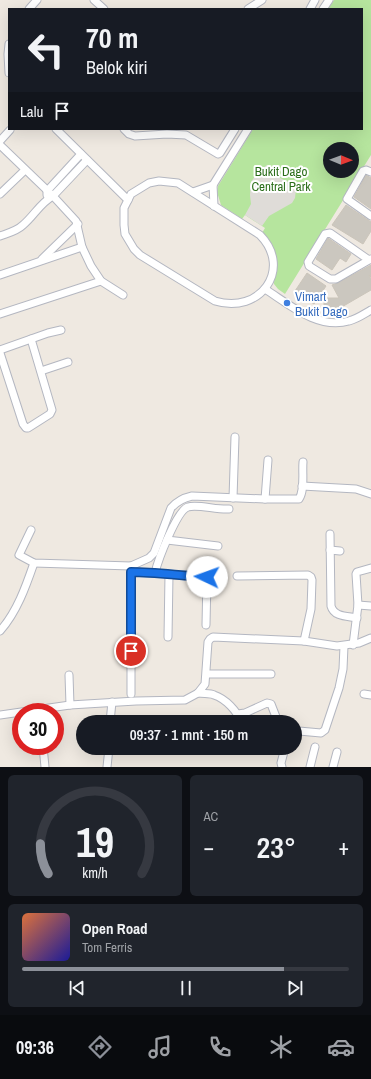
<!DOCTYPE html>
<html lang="id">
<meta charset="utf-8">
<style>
body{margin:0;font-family:"Archivo Narrow",sans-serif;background:#20242c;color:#f1f3f6;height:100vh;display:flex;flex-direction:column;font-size:15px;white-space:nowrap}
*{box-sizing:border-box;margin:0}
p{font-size:13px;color:#9ea1a6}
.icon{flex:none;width:22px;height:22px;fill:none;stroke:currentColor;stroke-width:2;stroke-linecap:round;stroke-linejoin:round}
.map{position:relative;height:767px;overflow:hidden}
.sheet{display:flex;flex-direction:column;gap:8px;padding:8px;background:#0d0f14;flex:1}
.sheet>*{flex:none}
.banner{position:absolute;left:8px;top:8px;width:355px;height:122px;border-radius:0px;box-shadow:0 4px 16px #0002;background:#171b24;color:#f1f3f6;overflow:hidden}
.needle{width:26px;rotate:91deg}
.controls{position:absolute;left:323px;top:142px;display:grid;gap:8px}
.controls a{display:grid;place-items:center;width:36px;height:36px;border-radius:50%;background:#171b24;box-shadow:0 4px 16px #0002;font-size:20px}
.speed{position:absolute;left:12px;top:703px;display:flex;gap:8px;font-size:20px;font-weight:700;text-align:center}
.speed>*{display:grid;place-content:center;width:52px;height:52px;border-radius:50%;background:#171b24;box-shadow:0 4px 16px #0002;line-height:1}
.speed .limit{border:6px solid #d22;background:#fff;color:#111}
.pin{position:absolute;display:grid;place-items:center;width:34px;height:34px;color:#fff;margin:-17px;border:2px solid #fff;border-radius:50%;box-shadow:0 1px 4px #0007}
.me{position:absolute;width:44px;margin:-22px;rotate:273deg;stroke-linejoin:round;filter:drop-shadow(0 0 3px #0008)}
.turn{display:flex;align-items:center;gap:14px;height:84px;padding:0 12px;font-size:18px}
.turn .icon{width:52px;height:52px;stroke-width:2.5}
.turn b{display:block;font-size:28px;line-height:34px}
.then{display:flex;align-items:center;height:38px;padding:0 12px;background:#0003;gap:8px;font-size:15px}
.big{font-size:30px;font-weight:600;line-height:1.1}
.sheet .widget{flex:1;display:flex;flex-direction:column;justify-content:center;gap:6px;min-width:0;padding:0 14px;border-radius:6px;background:#20242c}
.sheet .dial{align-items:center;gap:0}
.dial svg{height:104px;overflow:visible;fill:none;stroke:#363941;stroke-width:7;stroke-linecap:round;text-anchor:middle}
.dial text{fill:#f1f3f6;stroke:none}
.song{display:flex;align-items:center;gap:12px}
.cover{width:48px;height:48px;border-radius:6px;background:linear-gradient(135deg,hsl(20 70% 55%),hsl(240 70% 35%))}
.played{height:4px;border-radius:2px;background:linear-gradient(90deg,#8c9099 80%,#363941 80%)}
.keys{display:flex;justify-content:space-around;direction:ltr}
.heat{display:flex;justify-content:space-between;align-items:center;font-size:22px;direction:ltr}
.sheet .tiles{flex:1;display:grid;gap:8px;grid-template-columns:1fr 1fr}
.widget:last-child{grid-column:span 2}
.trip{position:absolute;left:76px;top:715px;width:226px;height:40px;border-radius:20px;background:#171b24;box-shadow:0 4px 16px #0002;font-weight:600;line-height:40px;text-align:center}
.tab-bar{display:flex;height:64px;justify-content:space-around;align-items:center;background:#090b0e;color:#9ea1a6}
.tab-bar .icon{width:28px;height:28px}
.tab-bar .active{color:#8c9099}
.tab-bar b{font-size:18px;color:#f1f3f6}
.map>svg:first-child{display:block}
.green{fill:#b6e59e;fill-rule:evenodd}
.plaza{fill:#dfdcd8}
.building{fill:#cbc7bf;stroke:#cbc5ba}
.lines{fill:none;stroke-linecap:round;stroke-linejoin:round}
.street-casing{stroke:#b4b7c1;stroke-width:9}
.street{stroke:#fff;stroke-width:7}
.route-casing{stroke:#114b97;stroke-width:10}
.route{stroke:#1a73e8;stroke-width:7}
.shop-dot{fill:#3f7fe0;stroke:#fff;stroke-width:1.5}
.labels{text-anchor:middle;stroke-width:4;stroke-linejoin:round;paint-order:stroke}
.park-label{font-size:13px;fill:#2c6e1b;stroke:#fff}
.shop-label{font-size:13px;fill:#366cbe;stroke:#fff;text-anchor:start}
</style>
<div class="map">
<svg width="371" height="767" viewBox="0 0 371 767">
<rect width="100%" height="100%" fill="#efe9e1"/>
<path class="green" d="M334,0H371V155L285,294L278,289L274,284C274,278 275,273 275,268C275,254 272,243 262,233L265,228L245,215L242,219L221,205L217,192L218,186L253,129H362V9H328ZM330,149H352V171H330Z"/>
<polygon class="plaza" points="267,165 276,176 288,182 295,182 296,189 295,198 292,203 269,216 262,226 245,215 251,204 250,195 251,182 258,172"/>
<g class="building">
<polygon points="366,175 371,178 371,209 354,197"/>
<polygon points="346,205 371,222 371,231 363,244 332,225"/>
<polygon points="328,238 351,254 346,262 340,258 332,270 316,259"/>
<polygon points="371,265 371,277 369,275 371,279 371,290 340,308 324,308 324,298 339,298 332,285 338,283"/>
<polygon points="307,273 326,286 314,304 295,291"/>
</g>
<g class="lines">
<defs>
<g id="street">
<polyline points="94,0 104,9"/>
<polyline points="29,9 37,0"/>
<polyline points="248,9 262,0"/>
<polyline points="310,9 315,0"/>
<polyline points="323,9 329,0"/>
<polyline points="9,44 8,54 9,73"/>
<polyline points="56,129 128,200"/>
<polyline points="124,129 129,134 135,136 167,134 186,135 218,154 220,153 235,129"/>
<polyline points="0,141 10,130"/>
<polyline points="0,145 53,196 76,221 82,247 91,266 101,281 123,295"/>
<polyline points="371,172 366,170 363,171 347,199 371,216"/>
<path d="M159,181L178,183L260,235C293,269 260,315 215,301L140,255L134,249L125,234L124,225V208L131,194L149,183Z"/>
<polyline points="193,192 213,185"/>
<polyline points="0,194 25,170"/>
<polyline points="47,195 47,191 81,154"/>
<polyline points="214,206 213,185 248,129"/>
<path d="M0,236C8,233 17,231 23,225C34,216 40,203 53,196L87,160"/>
<polyline points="42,259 78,224"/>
<polyline points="369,260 330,233 325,234 308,262 309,266 330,279 336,279 369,260 371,259"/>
<polyline points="0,275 82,247"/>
<path d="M265,289C290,305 318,330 349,321C357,319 364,314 371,310"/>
<polyline points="0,314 101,281"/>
<polyline points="0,350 48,333 61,330"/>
<polyline points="0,353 23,424 26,428 28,428 50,414 52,410 31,339"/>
<polyline points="41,371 68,362"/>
<polyline points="302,486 356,489 371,494"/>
<polyline points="233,498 235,437"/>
<polyline points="265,499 268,460"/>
<path d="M31,530L19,555L34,563L131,566L149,558L154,553L171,508C177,501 183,498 192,496L265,499H299C305,490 302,473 303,462"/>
<path d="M330,534L331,606C334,617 347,616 357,618"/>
<polyline points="167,540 218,546"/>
<polyline points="330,550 340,551"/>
<path d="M131,566V572L155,573C158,560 177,510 188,507C197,504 217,510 229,509"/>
<polyline points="237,576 308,575 311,577 312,580 311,609 304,641"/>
<polyline points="358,605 371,606"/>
<polyline points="206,625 207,577"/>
<path d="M0,631C17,612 26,586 34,563"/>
<polyline points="168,637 169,575 220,577"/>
<polyline points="353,645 358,605 356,574 357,572 371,568"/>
<polyline points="207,674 271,674"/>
<polyline points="69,675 70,705"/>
<path d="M198,693C204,694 210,693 214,695C226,699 237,711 241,722"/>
<polyline points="131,694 131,572"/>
<polyline points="364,694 371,695"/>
<polyline points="238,714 245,713 267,703 271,704 278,722"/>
<polyline points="0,715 70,705 136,701 185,700 198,693 205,684 208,642 210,639 213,637 304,641 337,646 359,643 371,638"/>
<polyline points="110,722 112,702"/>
<polyline points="299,731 321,733 325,730 339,688 343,669 344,646"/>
<polyline points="43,746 45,767"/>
<polyline points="107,767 109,748"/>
<polyline points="282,767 281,763 285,748"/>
<polyline points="310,767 315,747"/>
<polyline points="333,767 337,752"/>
</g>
</defs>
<use href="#street" class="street-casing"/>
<use href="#street" class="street"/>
</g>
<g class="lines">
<defs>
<path id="route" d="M131,651V572C156,572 182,576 207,577"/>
</defs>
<use href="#route" class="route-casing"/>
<use href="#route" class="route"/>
</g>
<circle class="shop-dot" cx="287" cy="303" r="4"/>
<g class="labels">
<g class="park-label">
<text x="281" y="176">Bukit Dago<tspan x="281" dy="15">Central Park</tspan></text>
</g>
<g class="shop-label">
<text x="295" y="301">Vimart<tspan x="295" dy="15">Bukit Dago</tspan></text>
</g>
</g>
</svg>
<div class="controls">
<a><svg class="needle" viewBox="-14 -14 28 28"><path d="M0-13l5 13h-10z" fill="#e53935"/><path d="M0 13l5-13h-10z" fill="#9ea1a6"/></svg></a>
</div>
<div class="speed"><div class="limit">30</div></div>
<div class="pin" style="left:131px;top:651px;background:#d93025"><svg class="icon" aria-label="arrive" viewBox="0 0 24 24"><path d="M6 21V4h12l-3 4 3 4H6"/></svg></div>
<svg class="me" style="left:207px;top:577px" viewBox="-20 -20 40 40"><circle r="19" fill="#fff"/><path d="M0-13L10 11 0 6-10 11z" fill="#1a73e8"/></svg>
<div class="trip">09:37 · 1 mnt · 150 m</div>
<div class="banner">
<div class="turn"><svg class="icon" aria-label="left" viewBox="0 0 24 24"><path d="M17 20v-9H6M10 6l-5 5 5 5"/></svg><div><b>70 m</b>Belok kiri</div></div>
<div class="then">Lalu<svg class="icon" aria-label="arrive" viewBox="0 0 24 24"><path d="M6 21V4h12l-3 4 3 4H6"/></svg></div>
</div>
</div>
<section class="sheet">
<div class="tiles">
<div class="widget dial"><svg viewBox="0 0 100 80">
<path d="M14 69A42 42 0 1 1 86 69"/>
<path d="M14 69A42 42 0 0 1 8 46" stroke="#8c9099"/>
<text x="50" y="56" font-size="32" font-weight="700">19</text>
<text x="50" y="72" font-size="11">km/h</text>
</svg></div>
<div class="widget"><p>AC</p>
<div class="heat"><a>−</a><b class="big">23°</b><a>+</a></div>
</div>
<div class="widget">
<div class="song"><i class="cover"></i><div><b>Open Road</b><p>Tom Ferris</p></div></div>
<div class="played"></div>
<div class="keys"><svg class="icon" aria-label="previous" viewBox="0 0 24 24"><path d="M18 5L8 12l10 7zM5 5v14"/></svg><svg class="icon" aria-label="pause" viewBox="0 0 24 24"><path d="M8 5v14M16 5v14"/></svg><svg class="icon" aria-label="next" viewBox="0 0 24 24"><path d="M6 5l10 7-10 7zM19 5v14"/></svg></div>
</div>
</div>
</section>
<nav class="tab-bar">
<b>09:36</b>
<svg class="icon active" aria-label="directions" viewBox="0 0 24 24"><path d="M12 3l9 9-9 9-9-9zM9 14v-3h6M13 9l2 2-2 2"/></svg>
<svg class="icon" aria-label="music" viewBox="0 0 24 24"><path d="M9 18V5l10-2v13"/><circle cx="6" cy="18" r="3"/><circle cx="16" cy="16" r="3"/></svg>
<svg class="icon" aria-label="phone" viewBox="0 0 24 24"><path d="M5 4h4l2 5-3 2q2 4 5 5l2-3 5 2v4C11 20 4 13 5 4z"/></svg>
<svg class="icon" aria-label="climate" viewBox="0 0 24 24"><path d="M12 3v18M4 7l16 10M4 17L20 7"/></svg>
<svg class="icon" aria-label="car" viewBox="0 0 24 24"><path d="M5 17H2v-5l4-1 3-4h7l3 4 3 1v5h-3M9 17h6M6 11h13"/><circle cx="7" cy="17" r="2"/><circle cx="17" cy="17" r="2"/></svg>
</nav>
